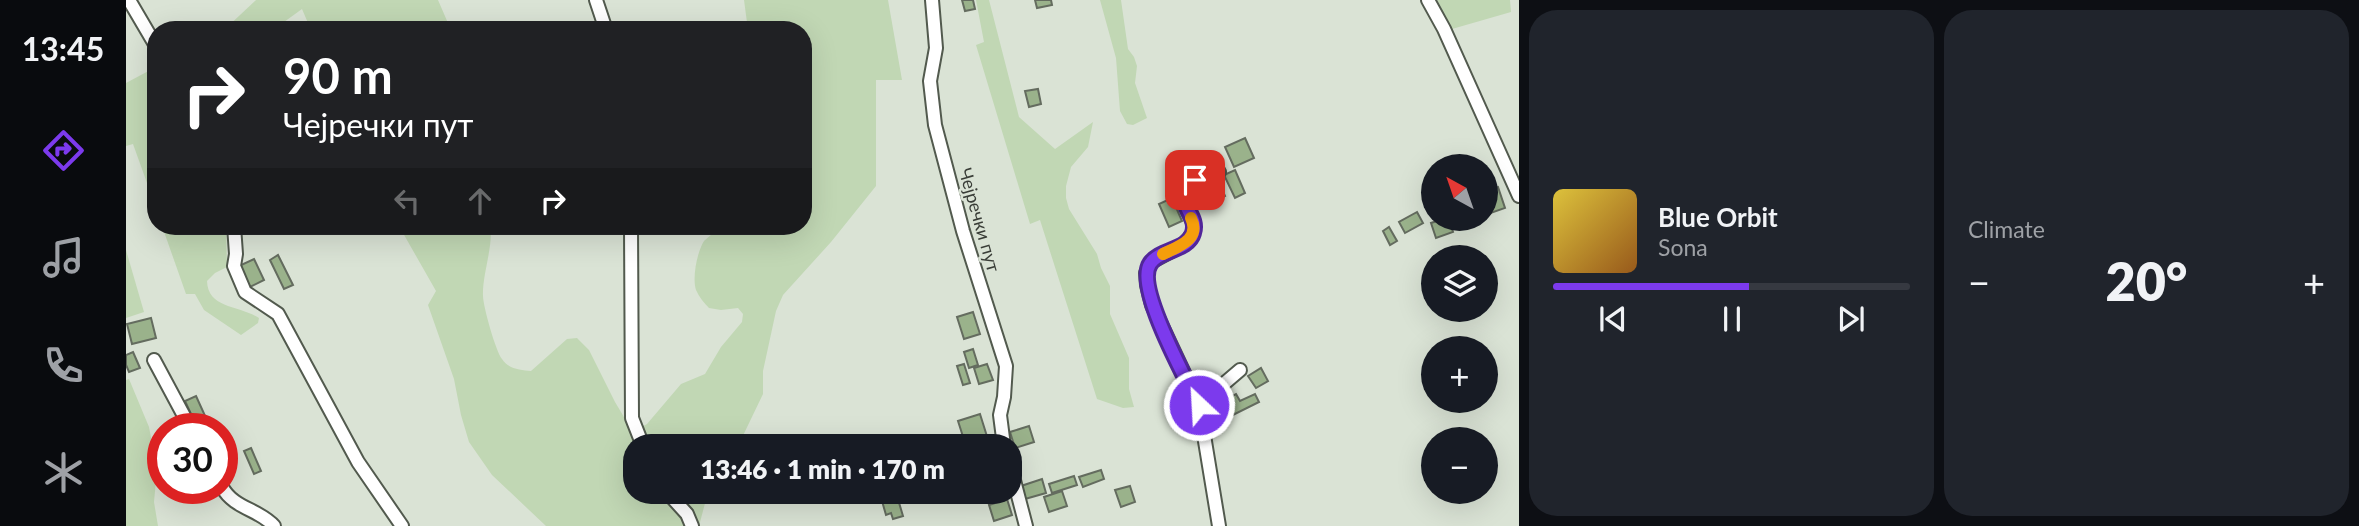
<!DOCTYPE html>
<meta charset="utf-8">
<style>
body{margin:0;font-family:Lato,sans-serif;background:#20242c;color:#f1f3f6;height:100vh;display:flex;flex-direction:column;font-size:26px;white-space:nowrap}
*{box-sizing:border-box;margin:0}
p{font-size:23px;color:#9ea1a6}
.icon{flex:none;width:38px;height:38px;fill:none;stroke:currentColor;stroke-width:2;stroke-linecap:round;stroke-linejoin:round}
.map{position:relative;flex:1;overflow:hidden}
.side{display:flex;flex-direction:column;gap:10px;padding:10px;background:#0d0f14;width:840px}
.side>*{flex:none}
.top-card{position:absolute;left:21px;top:21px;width:665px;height:214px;border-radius:28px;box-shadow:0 7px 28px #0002;background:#202124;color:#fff;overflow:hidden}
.needle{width:46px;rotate:320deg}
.buttons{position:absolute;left:1295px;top:154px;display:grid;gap:14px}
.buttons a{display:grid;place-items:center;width:77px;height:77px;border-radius:50%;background:#171b24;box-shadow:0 7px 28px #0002;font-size:35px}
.speed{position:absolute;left:21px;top:413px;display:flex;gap:14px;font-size:35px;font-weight:700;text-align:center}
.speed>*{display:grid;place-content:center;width:91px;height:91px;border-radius:50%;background:#171b24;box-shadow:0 7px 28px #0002;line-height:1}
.speed .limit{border:10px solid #d22;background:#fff;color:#111}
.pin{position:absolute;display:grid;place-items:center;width:60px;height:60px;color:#fff;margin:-30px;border-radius:14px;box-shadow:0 4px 10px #0006}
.me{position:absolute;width:77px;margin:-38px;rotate:335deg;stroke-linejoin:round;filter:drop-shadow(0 0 5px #0008)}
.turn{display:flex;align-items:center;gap:24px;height:147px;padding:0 21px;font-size:32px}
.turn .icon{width:91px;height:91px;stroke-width:2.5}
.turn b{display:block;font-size:49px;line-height:60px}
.lanes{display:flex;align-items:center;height:66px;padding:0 21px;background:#0003;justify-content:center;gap:35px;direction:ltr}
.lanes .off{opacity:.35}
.big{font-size:52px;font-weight:800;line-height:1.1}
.side .tile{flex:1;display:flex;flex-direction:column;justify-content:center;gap:10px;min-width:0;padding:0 24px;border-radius:28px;background:#20242c}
.song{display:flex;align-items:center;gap:21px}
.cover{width:84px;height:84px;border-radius:10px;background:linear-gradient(135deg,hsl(50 70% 55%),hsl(30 70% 35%))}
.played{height:7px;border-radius:4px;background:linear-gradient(90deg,#7c3aed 55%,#363941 55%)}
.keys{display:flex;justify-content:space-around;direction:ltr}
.heat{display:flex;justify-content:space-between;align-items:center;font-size:38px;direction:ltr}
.side .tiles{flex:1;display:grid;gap:10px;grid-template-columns:repeat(2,1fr)}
.trip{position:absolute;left:497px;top:434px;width:399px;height:70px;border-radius:28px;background:#171b24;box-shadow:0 7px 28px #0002;font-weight:800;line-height:70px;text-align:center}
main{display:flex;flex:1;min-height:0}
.dock{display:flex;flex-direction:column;width:126px;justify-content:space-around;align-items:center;background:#090b0e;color:#9ea1a6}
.dock .icon{width:49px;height:49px}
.dock .active{color:#7c3aed}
.dock b{font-size:32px;color:#f1f3f6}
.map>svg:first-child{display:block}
.green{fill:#c1d7b4}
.building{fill:#9ab28b;stroke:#646c5f;stroke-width:2}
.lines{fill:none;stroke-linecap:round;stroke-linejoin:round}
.street-casing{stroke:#525a4e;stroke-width:16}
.street{stroke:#fff;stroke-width:12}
.route-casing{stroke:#51269a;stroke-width:18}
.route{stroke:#7c3aed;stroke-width:12}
.slow{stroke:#f59e0b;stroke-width:12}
.labels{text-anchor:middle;stroke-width:5;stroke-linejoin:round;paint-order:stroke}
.street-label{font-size:18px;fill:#393d37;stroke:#dae3d5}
</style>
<main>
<nav class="dock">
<b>13:45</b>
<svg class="icon active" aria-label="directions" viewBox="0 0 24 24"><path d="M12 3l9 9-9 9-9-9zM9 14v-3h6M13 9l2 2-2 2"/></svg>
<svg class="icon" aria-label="music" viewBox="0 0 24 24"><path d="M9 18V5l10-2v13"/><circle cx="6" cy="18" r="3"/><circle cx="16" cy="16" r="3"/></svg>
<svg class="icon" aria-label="phone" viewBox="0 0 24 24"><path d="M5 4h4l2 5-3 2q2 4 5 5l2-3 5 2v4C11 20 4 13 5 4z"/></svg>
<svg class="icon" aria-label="climate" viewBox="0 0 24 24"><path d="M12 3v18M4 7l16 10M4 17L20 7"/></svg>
</nav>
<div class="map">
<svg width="1393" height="526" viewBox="0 0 1393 526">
<rect width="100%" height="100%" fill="#dae3d5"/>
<g class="green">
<polygon points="130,0 312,0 325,30 185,30 176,9 147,30 98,30"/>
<path d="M618,0H762L776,80H750V186L705,242L657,295L650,311L637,371V394L612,446H509V492H582L573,526H420L366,475L343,442L335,415L328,379L302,305L310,291L273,226H364C368,244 356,275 357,296C357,306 370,352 376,359C382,369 395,370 405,371L441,339L451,338L463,350L489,402L507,432L521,424L555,384L579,374L595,347L616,322L617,314L612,308L595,310L583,308C578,303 573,297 570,290C566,278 571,252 578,241C583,236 589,232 594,226H677V30H622Z"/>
<polygon points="850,0 863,0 893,117 929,149 967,122 962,147 945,167 940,186 940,198 943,209 971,254 975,268 984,286 984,314 1003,358 1003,389 1008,407 997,408 971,399 914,220 904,224 850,45 858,42"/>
<polygon points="974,0 995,0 1002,49 1008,57 1011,66 1009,83 1021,118 1007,125 1001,124 994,111 990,58"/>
<polygon points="1311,0 1384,0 1385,12 1326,29"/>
<polygon points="30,67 30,208 7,144 0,146 0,83"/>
<path d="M36,226H100L101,267L89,273L81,281C82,309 113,305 133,318L132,323L115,335L78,310L69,294H60Z"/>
<polygon points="0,250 18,312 0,318"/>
<polygon points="3,379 23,427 31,470 28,502 32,526 0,526 0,380"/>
</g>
<g class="building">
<polygon points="836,0 847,0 849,9 839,11"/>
<polygon points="909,0 925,0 926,5 911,8"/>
<polygon points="912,89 915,104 903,107 899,91"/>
<polygon points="1119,138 1128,158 1108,167 1099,147"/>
<polygon points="1109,170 1119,193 1109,198 1098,175"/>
<polygon points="1092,180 1099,196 1081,204 1074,188"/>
<polygon points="1372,187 1379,208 1362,214 1360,191"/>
<polygon points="1046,198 1056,221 1043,227 1033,204"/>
<polygon points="1291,212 1297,223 1279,233 1273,222"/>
<polygon points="1317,219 1323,219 1327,232 1310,238 1305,223"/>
<polygon points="1263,227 1271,241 1264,245 1257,231"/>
<polygon points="152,255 167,285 158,289 144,260"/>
<polygon points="128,259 138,280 124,287 113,266"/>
<polygon points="847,312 854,334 838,339 831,317"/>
<polygon points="25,318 30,338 6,344 1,324"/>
<polygon points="847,349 852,365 843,368 838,352"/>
<polygon points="7,352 14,368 3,372 0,365 0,355"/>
<polygon points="838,364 844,383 837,385 831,366"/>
<polygon points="861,364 867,380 853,384 848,368"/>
<polygon points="1135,368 1142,381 1130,388 1122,376"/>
<polygon points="1110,394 1114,401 1129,394 1133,402 1093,422 1090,416 1103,408 1099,400"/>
<polygon points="70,396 80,418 69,423 59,401"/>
<polygon points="854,414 864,446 840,446 832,421"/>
<polygon points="903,426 908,442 889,448 884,432"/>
<polygon points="125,448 135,471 128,474 118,451"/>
<polygon points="975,470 978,479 957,487 953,477"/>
<polygon points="948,476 951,485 926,493 923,484"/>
<polygon points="916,479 920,493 899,499 895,486"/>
<polygon points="1004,486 1009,502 995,507 989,490"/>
<polygon points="936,491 941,506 923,512 918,497"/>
<polygon points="753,492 773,492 773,493 744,502 742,495"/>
<polygon points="771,496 777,516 767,519 765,513 760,515 756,501"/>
<polygon points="881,499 886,515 868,521 863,505"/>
</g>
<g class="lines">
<defs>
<g id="street">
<polyline points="3,0 30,46"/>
<polyline points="470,0 480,30"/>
<polyline points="806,0 810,48 804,81 809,125 837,231 880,366 878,397 874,415 878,446"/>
<polyline points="1302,0 1318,29 1393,196"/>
<path d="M1093,172C1075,178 1060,180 1058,202L1068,225L1067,234L1057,245L1025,262L1020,273L1021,285L1026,305L1073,405L1093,526"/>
<polyline points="108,226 110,254 108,266 119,292 152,314 232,462 276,526"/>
<polyline points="505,226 506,418 517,446"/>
<polyline points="28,360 65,429"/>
<polyline points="1073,405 1114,370"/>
<polyline points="884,465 900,526"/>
<path d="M96,487C108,509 133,509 148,526"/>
<polyline points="541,492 561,514 566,526"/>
</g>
</defs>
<use href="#street" class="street-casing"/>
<use href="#street" class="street"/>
</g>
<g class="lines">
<defs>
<path id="route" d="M1069,180C1042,202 1074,212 1067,233C1062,251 1033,249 1024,264C1009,287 1060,379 1073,405"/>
</defs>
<use href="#route" class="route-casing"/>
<use href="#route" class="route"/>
<path class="slow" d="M1037,254C1054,246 1075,239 1065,218"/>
</g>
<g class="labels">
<g class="street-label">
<text transform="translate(853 220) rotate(74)" y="6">Чејречки пут</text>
</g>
</g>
</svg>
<div class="buttons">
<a><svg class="needle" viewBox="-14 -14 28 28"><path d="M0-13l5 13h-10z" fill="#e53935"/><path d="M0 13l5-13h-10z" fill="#9ea1a6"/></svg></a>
<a><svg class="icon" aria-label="layers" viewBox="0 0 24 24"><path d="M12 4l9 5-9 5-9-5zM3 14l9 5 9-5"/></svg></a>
<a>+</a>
<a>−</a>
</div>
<div class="speed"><div class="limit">30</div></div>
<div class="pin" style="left:1069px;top:180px;background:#d93025"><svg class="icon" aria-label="arrive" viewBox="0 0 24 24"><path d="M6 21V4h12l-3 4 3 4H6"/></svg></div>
<svg class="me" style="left:1073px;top:405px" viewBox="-20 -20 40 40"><circle r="17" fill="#7c3aed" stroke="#fff" stroke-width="3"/><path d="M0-11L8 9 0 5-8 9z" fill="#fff"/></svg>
<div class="trip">13:46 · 1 min · 170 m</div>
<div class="top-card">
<div class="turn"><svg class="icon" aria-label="right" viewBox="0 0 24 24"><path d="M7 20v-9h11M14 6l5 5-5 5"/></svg><div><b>90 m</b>Чејречки пут</div></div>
<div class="lanes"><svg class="icon off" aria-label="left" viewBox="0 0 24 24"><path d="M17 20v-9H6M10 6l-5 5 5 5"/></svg><svg class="icon off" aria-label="ahead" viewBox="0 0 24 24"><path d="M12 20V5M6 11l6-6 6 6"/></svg><svg class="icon" aria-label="right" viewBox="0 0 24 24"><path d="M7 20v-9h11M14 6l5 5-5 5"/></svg></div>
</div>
</div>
<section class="side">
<div class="tiles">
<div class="tile">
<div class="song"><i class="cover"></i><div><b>Blue Orbit</b><p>Sona</p></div></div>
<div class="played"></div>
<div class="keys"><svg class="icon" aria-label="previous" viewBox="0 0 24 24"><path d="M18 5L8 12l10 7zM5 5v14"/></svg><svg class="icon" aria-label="pause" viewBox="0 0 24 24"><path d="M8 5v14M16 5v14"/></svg><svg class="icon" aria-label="next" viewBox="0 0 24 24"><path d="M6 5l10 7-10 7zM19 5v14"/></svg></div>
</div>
<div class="tile"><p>Climate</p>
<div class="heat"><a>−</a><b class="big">20°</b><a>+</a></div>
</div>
</div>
</section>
</main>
